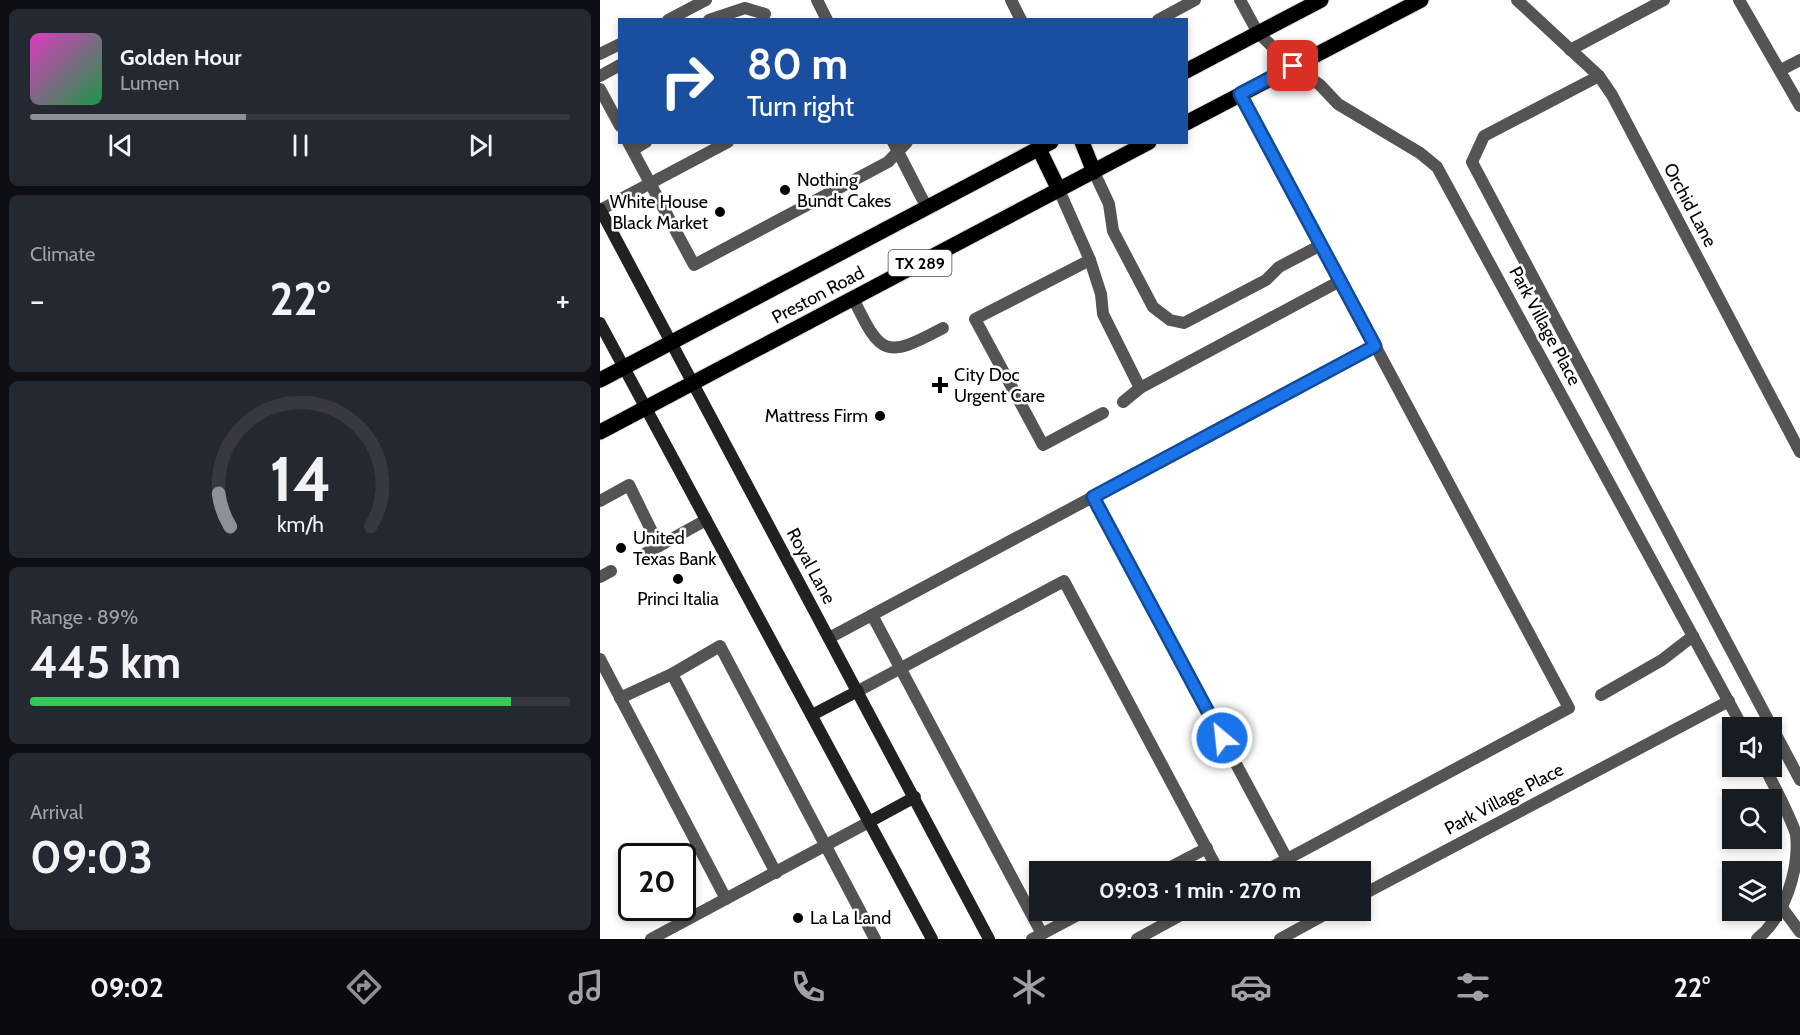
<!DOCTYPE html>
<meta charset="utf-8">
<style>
body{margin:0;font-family:Cabin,sans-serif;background:#242831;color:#f1f3f6;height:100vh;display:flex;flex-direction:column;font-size:22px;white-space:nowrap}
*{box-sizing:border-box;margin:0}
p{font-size:20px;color:#9ea1a6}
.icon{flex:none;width:33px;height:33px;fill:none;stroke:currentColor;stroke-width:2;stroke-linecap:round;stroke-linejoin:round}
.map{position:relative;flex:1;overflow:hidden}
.drawer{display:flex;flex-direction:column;gap:9px;padding:9px;background:#0d0f14;width:600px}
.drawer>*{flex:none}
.top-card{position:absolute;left:18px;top:18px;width:570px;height:126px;border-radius:0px;box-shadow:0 3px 9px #0003;background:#1a4fa0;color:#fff;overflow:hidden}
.buttons{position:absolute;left:1122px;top:717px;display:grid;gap:12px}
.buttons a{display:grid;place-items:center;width:60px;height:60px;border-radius:0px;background:#171b24;box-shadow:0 3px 9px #0003;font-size:30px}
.speed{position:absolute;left:18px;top:843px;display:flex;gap:12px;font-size:30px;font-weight:700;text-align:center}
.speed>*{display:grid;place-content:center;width:78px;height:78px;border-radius:50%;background:#171b24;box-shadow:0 3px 9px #0003;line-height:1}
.speed .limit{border:3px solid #111;border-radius:9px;background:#fff;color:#111}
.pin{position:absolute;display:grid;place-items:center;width:51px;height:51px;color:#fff;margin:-26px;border-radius:12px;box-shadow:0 3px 9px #0006}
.me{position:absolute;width:66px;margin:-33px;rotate:332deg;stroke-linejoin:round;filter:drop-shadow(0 0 4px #0008)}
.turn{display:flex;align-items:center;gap:21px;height:126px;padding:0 30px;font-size:27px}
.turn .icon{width:78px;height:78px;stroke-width:2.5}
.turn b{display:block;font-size:42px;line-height:51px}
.big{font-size:45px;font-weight:700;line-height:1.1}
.drawer .card{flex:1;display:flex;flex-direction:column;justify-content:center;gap:9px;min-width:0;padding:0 21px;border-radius:9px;background:#242831}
.drawer .dial{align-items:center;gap:0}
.dial svg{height:156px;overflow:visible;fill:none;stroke:#363941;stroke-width:7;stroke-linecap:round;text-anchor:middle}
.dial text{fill:#f1f3f6;stroke:none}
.song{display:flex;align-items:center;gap:18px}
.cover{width:72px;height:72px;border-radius:9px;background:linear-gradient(135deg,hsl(310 70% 55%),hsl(140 70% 35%))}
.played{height:6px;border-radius:3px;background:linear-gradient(90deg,#8c9099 40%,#363941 40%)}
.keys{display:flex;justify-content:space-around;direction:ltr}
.heat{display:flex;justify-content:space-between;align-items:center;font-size:33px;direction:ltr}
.charge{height:9px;border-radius:4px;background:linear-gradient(90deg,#34c759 89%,#363941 0)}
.trip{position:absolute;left:429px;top:861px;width:342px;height:60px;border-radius:0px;background:#171b24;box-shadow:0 3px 9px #0003;font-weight:700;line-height:60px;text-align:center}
.tabs{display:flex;height:96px;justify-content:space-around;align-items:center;background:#090b0e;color:#9ea1a6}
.tabs .icon{width:42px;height:42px}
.tabs .on{color:#8c9099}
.tabs b{font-size:27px;color:#f1f3f6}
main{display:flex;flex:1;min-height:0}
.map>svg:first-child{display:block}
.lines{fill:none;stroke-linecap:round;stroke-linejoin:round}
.primary-casing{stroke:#dbdbdb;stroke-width:17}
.lane{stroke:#545454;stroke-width:12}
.street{stroke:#545454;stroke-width:12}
.secondary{stroke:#212121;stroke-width:12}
.primary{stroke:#000;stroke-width:15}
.route-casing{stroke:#114b97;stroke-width:15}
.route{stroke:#1a73e8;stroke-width:10}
.poi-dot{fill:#000;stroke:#fff;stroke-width:2}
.labels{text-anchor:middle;stroke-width:5;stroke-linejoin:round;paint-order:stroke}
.shield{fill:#fff;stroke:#4c4c4c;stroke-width:1.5}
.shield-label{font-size:16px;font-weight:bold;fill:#000}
.poi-label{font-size:18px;fill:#000;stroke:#fff;text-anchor:start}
.street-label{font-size:18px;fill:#000;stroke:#fff}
</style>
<main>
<section class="drawer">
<div class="card">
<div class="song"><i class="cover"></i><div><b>Golden Hour</b><p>Lumen</p></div></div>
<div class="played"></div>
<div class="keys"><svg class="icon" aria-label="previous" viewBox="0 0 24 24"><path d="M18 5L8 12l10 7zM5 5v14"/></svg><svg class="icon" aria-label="pause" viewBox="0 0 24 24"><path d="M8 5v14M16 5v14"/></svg><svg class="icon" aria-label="next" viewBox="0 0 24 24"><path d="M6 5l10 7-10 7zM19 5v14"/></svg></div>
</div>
<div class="card"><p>Climate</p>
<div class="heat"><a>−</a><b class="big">22°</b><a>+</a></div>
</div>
<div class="card dial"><svg viewBox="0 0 100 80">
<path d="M14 69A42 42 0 1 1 86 69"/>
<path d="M14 69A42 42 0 0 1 8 52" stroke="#8c9099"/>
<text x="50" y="56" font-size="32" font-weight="700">14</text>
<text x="50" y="72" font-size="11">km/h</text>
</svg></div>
<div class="card"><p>Range · 89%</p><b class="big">445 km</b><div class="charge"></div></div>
<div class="card"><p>Arrival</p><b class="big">09:03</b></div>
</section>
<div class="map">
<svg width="1200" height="939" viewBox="0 0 1200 939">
<rect width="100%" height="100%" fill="#fff"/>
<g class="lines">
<defs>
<g id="primary">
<polyline points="586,71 721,0"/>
<polyline points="586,123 821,0"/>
<polyline points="482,142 494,172"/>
<polyline points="439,149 459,190"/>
<polyline points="0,380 451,142"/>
<polyline points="0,432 549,142"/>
</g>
</defs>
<use href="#primary" class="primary-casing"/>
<g class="lane">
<polyline points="217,0 227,20"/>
<polyline points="411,0 421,20"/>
<polyline points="640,0 658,33"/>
<polyline points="1139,0 1200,106"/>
<polyline points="68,20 106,0"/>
<polyline points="109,20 145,8 165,14"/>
<polyline points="558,20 595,0"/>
<polyline points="970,50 1064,0"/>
<polyline points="0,54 20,44"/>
<polyline points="1181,70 1200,60"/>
<polyline points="0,76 20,65"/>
<polyline points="999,76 884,136 872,162 1200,780"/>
<polyline points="0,89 20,126"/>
<polyline points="641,95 969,708 663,872"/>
<polyline points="28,142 94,265 288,162 307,142"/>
<polyline points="293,142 327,208"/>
<polyline points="33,150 46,142"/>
<polyline points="494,172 509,204 513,231 553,307 570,320 584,323 666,280 679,267 721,245"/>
<polyline points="459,190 490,260 501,294 503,314 540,388 740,281"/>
<polyline points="0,210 128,142"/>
<polyline points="490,260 375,319 443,445 503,413"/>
<path d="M253,298C281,356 285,359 343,328"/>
<polyline points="523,402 540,388"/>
<polyline points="493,497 687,859"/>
<polyline points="0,501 29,485 59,546 106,520"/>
<polyline points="46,553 59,546"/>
<polyline points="0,577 11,571"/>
<polyline points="272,615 775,346"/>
<polyline points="229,638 272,615 442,934 432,939"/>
<polyline points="0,659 126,899"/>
<polyline points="72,674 176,873"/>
<polyline points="258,691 464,581 619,872"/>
<polyline points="1001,695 1062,660 1093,636"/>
<polyline points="20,698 72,674 120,646 275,939"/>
<polyline points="561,872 607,848"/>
<polyline points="442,934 487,910"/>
<polyline points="51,939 269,822"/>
<polyline points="537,939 590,910"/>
</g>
<g class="street">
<polyline points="917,0 999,76 1012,95 1200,452"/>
<polyline points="658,33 693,66 720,85 738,104 820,153 837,167 1143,728"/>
<polyline points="760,896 1129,701"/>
<polyline points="1183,909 1200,932"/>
<polyline points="680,939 733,910"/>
<path d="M1157,939C1184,918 1200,869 1196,834C1188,811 1175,788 1164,766"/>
</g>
<g class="secondary">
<polyline points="0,209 389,939"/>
<polyline points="0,323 332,939"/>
<polyline points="212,715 258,691"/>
<polyline points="269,822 315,797"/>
</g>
<use href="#primary" class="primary"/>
</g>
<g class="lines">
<defs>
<polyline id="route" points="622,738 493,497 775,346 640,94 693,66"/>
</defs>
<use href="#route" class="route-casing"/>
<use href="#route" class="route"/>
</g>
<g class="poi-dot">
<circle cx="185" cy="190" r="6"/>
<circle cx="120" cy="212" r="6"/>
<path d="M337 376h6v6h6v6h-6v6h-6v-6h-6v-6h6z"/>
<circle cx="280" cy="416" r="6"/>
<circle cx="21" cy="548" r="6"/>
<circle cx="78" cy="579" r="6"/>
<circle cx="198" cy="918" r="6"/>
</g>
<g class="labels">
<rect class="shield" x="288.5" y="250" width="63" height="26" rx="4.5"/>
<g class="shield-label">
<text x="320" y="269">TX 289</text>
</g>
<g class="poi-label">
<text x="197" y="186">Nothing<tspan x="197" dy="21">Bundt Cakes</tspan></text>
<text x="108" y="208" text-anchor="end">White House<tspan x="108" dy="21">Black Market</tspan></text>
<text x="354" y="381">City Doc<tspan x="354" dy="21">Urgent Care</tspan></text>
<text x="268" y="422" text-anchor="end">Mattress Firm</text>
<text x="33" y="544">United<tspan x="33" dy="21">Texas Bank</tspan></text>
<text x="78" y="605" text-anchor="middle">Princi Italia</text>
<text x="210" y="924">La La Land</text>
</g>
<g class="street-label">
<text transform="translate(1090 205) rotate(62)" y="6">Orchid Lane</text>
<text transform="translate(218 295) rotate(-28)" y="6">Preston Road</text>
<text transform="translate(945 326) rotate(62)" y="6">Park Village Place</text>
<text transform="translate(211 566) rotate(62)" y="6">Royal Lane</text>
<text transform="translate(904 799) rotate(-28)" y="6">Park Village Place</text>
</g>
</g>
</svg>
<div class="buttons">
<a><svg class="icon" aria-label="sound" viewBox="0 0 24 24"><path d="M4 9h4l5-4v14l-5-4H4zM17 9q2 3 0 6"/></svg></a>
<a><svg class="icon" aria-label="search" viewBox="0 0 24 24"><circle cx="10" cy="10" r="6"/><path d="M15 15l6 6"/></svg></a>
<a><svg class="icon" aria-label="layers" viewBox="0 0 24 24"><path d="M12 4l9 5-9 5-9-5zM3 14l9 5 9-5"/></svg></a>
</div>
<div class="speed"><div class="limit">20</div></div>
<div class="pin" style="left:693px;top:66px;background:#d93025"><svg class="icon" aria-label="arrive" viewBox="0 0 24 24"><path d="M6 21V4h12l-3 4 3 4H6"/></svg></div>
<svg class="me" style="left:622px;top:738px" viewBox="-20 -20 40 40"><circle r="17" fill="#1a73e8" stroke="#fff" stroke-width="3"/><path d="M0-11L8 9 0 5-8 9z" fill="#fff"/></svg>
<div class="trip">09:03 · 1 min · 270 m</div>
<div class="top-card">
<div class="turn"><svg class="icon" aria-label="right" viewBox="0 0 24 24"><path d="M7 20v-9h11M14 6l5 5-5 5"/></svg><div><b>80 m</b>Turn right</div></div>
</div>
</div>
</main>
<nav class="tabs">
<b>09:02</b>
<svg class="icon on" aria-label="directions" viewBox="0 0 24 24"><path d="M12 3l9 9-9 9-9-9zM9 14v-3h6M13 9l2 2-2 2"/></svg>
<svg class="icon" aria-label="music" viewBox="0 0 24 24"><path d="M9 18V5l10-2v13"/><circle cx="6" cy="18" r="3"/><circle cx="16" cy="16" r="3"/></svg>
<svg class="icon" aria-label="phone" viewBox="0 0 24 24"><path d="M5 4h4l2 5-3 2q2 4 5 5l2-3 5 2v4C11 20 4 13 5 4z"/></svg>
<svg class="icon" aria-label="climate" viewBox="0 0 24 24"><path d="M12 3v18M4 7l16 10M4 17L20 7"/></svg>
<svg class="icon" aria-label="car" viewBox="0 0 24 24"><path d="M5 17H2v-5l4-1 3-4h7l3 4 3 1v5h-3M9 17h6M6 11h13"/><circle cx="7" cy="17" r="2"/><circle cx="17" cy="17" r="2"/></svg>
<svg class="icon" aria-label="filters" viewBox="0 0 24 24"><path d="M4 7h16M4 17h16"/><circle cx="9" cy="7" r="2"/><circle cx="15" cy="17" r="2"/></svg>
<b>22°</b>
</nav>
